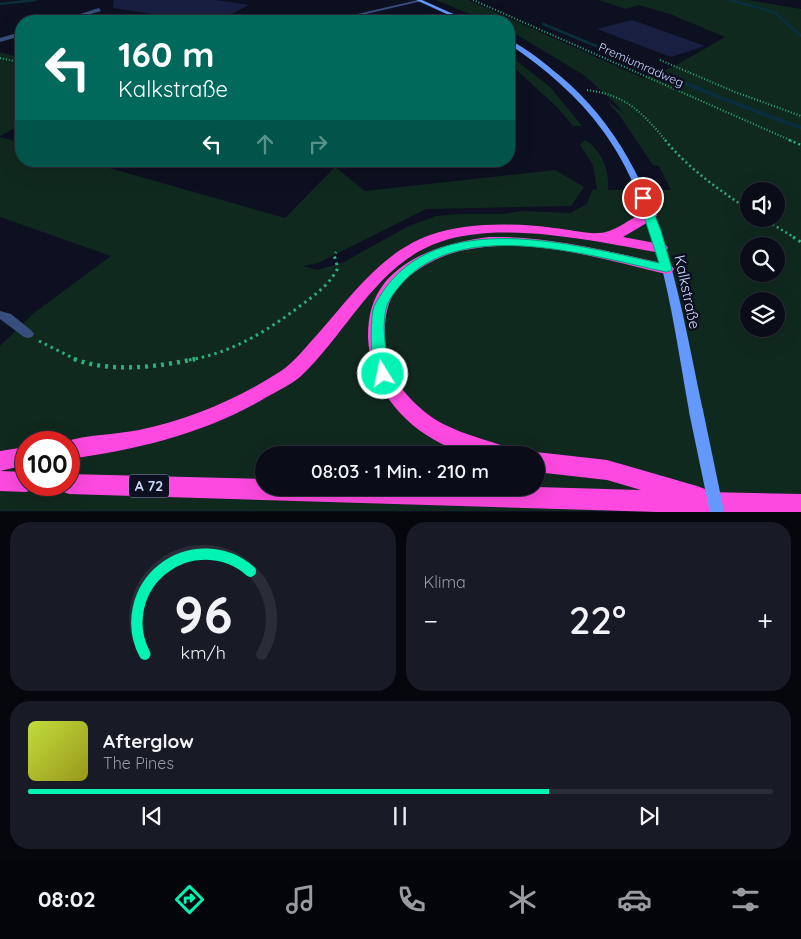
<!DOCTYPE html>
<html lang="de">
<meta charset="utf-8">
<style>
body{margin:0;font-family:Quicksand,sans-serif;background:#181a25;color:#f1f3f6;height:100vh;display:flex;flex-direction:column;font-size:19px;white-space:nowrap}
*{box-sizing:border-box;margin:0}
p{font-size:16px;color:#999ba2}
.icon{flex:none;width:28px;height:28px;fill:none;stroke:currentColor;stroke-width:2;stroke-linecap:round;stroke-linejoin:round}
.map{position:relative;height:512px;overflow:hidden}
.panel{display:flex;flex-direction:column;gap:10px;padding:10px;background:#06070d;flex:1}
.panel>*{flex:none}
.banner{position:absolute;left:15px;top:15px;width:500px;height:152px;border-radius:20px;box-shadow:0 5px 20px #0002,0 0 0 1px #2a2c37;background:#00695c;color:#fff;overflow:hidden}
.controls{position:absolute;left:740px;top:182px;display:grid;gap:10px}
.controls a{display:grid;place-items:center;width:45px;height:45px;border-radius:50%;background:#0a0c18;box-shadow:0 5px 20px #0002,0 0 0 1px #2a2c37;font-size:25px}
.speed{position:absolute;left:15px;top:431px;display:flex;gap:10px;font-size:25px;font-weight:700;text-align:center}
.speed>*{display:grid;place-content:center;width:65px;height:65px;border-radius:50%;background:#0a0c18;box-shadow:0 5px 20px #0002,0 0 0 1px #2a2c37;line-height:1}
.speed .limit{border:8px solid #d22;background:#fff;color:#111}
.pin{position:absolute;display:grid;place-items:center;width:42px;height:42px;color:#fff;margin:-21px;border:2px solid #fff;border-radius:50%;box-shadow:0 1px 5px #0007}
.me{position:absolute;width:55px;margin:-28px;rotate:350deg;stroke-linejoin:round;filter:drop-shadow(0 0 4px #0008)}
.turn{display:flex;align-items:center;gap:18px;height:105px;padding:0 20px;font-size:22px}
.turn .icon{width:65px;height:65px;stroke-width:2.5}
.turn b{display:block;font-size:35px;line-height:42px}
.lanes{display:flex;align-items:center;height:48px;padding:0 20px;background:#0003;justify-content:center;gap:25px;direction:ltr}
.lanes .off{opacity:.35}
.big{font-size:38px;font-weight:600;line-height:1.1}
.panel .card{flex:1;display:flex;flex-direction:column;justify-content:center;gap:8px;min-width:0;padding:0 18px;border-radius:20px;background:#181a25}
.panel .dial{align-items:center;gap:0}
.dial svg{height:130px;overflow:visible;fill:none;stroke:#2a2c37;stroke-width:7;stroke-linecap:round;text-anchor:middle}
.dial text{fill:#f1f3f6;stroke:none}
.song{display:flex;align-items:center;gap:15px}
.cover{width:60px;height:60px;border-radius:8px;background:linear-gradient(135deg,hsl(70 70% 55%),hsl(60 70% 35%))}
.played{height:5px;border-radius:2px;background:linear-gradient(90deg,#03f3b4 70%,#2a2c37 70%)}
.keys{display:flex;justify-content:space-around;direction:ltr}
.heat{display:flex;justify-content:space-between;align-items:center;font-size:28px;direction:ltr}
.panel .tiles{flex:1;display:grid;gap:10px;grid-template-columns:1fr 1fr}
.card:last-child{grid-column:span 2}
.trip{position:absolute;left:255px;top:446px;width:290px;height:50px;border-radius:25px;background:#0a0c18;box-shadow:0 5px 20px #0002,0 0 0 1px #2a2c37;font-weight:600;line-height:50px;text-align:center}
.menu{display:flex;height:80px;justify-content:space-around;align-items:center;background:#04050a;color:#999ba2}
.menu .icon{width:35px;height:35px}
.menu .active{color:#03f3b4}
.menu b{font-size:22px;color:#f1f3f6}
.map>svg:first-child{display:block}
.green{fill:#10291f;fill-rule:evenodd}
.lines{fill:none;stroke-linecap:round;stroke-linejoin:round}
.stream-far1{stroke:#0a2e3c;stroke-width:2.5}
.stream{stroke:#0a2e3c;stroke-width:4}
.building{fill:#191f40}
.path-far3{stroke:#2faf79;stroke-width:2;stroke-dasharray:1 2;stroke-linecap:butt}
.path-far2{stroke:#2faf79;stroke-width:2.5;stroke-dasharray:2 3;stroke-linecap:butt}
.path-far1{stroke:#2faf79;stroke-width:3;stroke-dasharray:2.5 4;stroke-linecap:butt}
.path{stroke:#2faf79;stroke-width:4.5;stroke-dasharray:3 5;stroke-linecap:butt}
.street{fill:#384f7e;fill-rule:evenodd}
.secondary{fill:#6598fd;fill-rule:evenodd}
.highway{fill:#fd49e0;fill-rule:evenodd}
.secondary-bridge{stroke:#6598fd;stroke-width:14}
.route{fill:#03f3b4;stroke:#029e75}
.labels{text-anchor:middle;stroke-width:5;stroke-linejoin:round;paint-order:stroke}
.far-street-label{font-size:12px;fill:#ccd9fe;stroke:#0d1020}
.shield{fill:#0d1020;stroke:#939dbb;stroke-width:1}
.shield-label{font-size:14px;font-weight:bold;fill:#ccd9fe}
.street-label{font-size:15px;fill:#ccd9fe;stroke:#0d1020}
</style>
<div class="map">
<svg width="801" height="512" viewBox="0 0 801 512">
<rect width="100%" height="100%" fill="#0d1020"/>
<g class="green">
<path d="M436,0H468L643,78L675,66L725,37L670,14L639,5L625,9L599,0H748L801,9V511H0V346L34,313L111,256L0,217V137L21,143V161H85L285,218L335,167L365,191L555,170L584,187L571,206L426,209L318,263L303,266L317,270L342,263L407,227L436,216L459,214H504L522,211L570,213L587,204L592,190L597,189L593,165L580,145L585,140C601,149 610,171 608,190H671L659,166L653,165L620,116L606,100L623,113L617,105L584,75L509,30V21H487ZM749,191H776V219H749ZM749,246H776V274H749ZM749,301H776V329H749ZM26,442H69V485H26ZM264,455H536V488H264Z"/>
<polygon points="0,52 21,58 21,125 0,136"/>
<polygon points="509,55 550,87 582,126 573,126 558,108 509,63"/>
</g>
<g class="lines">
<g class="stream-far1">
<polyline points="730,0 774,12 801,36"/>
<polyline points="0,4 35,0"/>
<polyline points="543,24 637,63"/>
</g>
<polyline class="stream" points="634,62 716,96 801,128"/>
</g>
<g class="building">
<polygon points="114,0 216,0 249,5 217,21 162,21 171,17 113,8"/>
<polygon points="632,20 705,46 671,57 597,29"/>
</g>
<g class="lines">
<g class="path-far3">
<polyline points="473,0 792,141"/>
<polyline points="0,58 14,61"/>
<polyline points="660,60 735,92 801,116"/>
<path d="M587,90C626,95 642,112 666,141"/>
</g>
<g class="path-far2">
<path d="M665,140C689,169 718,189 749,210"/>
<polyline points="789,140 801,145"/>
<polyline points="764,219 795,238"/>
</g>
<g class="path-far1">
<polyline points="793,237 801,242"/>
<polyline points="39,341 77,360"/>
<path d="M189,360C231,353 266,332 300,306C315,295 329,285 338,268L334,255L336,252"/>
</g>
<path class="path" d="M74,359C111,373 157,367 195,359"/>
<g class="street">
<polygon points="418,0 422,1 336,21 327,21"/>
<polygon points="99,8 101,11 66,21 58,21"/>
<polygon points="21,32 21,36 0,42 0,38"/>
<polygon points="21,47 21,55 16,51"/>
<polygon points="0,311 11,314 32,331 34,334 32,337 28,338 24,337 0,319"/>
</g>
<g class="secondary">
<polygon points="416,0 422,0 469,21 462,21"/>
<path d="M509,40C527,48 544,63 559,75C661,160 677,289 703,411L701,415L696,416L691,415L689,411C672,317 661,211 603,131C578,96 544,68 509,44Z"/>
</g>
<g class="highway">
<path d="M650,211L655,212L657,215L655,218L623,237L666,245L668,248L666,251L661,253C597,242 503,220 440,242C377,263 347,333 301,376C291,385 277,391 265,398C204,434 138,449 69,459V442H64C87,434 115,435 139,430C189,420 238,399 281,371C294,362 305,348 316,336C350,298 380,253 430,235C469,222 514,223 554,228C567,229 587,234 599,233C618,232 632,215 650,211Z"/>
<path d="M489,237C550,236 607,251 666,264L671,265L674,269L671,273L666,274C602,259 531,236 465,250C438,255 403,274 391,299C382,318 383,353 392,373C398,385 408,397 418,406C444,431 477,436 509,448L512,455C499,455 484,457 471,455C461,454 451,448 442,444C400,423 370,385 368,337C368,316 372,298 386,281C412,252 452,242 489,237Z"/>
<polygon points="26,447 26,465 0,471 0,451"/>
<polygon points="536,452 607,460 697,486 705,489 706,492 801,494 801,512 657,512 69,494 61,491 59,485 69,485 69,474 264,479 264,488 536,487 641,490 607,480 536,472 536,455 529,455"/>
<polygon points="0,471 26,472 26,485 36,485 34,489 26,492 0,491"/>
</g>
<polyline class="secondary-bridge" points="696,411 717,512"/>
</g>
<path class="route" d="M643,195L648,198L661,231L672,269L670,271L666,272C592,256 464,217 404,281C397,289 388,299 386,309C381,331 387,352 390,374L388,377L383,379L378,377C370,362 370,327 373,310C374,305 377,301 380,296C436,205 574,245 659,263L638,198Z"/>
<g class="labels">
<g class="far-street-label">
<text transform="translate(641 65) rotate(24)" y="4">Premiumradweg</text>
</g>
<rect class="shield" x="129" y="474.5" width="40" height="23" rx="4"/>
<g class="shield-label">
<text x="149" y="491">A 72</text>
</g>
<g class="street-label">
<text transform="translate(687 292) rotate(78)" y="5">Kalkstraße</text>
</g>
</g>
</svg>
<div class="controls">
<a><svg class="icon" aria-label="sound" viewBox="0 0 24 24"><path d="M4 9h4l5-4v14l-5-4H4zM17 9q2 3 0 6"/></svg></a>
<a><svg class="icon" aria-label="search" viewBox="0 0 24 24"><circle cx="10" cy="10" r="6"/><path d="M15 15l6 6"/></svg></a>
<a><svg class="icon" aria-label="layers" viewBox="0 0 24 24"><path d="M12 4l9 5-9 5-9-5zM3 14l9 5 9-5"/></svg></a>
</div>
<div class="speed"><div class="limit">100</div></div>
<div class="pin" style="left:643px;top:198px;background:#d93025"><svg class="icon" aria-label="arrive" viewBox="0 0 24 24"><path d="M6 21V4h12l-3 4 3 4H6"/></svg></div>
<svg class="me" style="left:383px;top:374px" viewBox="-20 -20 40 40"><circle r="17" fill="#03f3b4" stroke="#fff" stroke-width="3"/><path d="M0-11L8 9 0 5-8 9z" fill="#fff"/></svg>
<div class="trip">08:03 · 1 Min. · 210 m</div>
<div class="banner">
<div class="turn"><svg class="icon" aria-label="left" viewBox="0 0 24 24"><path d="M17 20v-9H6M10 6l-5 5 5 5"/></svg><div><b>160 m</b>Kalkstraße</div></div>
<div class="lanes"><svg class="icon" aria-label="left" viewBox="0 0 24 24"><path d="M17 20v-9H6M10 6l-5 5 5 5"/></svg><svg class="icon off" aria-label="ahead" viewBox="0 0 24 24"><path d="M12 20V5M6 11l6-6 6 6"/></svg><svg class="icon off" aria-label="right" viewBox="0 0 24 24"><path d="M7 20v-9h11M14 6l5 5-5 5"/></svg></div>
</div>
</div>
<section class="panel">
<div class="tiles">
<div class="card dial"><svg viewBox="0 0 100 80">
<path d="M14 69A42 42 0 1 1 86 69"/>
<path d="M14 69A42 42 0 0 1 79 18" stroke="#03f3b4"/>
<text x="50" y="56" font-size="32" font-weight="700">96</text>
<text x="50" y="72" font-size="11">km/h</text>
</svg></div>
<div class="card"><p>Klima</p>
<div class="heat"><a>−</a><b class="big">22°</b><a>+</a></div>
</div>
<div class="card">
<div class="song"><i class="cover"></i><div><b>Afterglow</b><p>The Pines</p></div></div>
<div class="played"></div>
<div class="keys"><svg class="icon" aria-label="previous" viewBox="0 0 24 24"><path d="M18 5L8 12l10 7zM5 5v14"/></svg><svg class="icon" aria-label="pause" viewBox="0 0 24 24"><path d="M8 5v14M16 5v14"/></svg><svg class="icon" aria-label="next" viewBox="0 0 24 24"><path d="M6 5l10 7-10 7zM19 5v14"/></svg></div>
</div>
</div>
</section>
<nav class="menu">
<b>08:02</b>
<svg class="icon active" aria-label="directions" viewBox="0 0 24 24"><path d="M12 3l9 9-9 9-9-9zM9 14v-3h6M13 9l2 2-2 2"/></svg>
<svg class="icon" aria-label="music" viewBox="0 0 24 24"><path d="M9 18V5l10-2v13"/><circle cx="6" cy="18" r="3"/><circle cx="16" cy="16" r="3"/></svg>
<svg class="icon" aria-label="phone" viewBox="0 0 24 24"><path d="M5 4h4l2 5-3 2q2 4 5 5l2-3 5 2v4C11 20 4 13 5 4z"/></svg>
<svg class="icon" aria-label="climate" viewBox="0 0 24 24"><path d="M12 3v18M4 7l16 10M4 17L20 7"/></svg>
<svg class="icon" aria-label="car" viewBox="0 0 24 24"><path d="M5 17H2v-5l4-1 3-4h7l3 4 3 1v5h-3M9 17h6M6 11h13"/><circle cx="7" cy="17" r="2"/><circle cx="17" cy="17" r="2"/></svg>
<svg class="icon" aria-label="filters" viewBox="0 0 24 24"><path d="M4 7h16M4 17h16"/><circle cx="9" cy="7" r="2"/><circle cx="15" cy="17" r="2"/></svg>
</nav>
